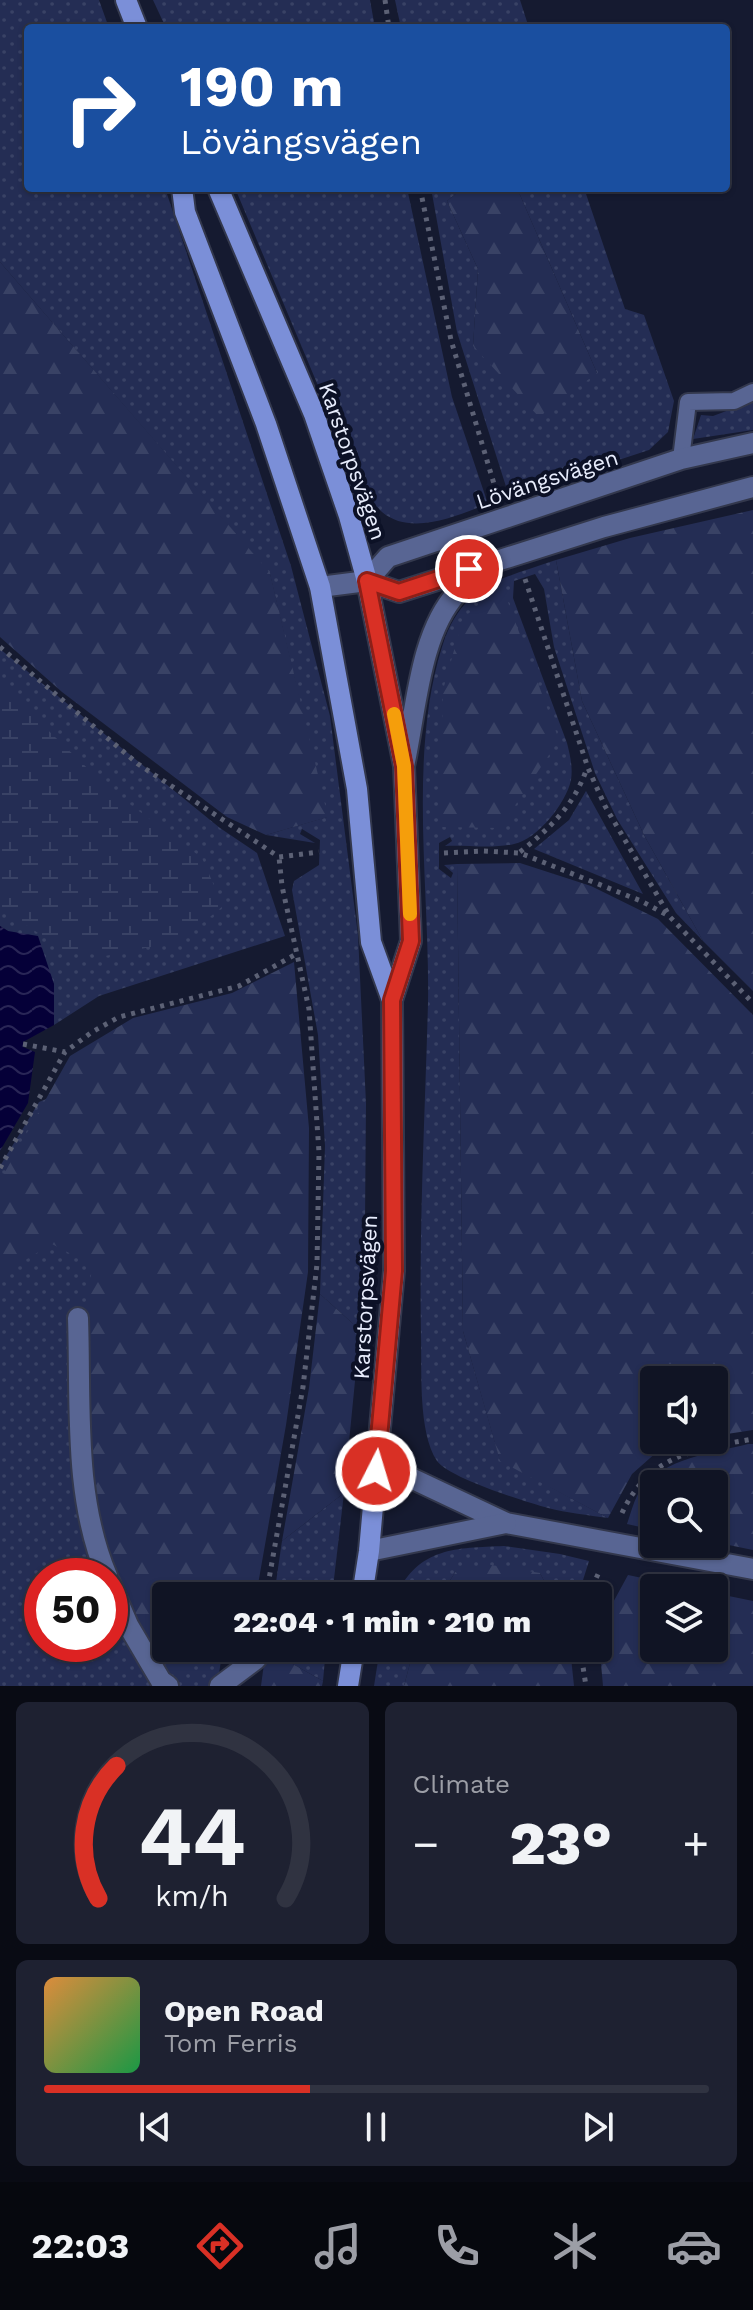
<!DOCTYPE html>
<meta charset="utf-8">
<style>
body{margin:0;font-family:"Work Sans",sans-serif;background:#1e2131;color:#f1f3f6;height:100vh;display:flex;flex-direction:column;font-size:30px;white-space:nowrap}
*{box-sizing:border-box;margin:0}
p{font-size:26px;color:#9c9ea6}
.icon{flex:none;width:44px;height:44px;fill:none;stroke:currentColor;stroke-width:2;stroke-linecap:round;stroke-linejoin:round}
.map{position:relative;height:1686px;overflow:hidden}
.details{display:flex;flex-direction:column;gap:16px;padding:16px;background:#090b14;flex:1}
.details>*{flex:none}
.top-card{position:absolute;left:24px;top:24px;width:706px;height:168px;border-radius:8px;box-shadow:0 2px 6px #0004,0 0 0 2px #303341;background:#1a4fa0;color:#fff;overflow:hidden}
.buttons{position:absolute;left:640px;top:1366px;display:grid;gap:16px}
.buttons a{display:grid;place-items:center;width:88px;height:88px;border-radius:8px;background:#101424;box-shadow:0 2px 6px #0004,0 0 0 2px #303341;font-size:40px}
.speed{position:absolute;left:24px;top:1558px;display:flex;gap:16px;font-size:40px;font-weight:700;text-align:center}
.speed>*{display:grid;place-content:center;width:104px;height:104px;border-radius:50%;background:#101424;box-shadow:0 2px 6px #0004,0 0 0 2px #303341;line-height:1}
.speed .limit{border:12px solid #d22;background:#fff;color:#111}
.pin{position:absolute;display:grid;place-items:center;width:68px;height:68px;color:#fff;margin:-34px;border:4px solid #fff;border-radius:50%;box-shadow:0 2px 8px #0007}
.me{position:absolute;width:88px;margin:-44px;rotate:5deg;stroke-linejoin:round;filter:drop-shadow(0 0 6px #0008)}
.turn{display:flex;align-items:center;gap:28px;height:168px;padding:0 24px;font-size:36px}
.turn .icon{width:104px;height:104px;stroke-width:2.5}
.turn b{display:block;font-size:56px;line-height:68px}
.big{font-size:60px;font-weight:800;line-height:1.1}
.details .tile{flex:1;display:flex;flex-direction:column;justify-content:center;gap:12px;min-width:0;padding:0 28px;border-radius:12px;background:#1e2131}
.details .dial{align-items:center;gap:0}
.dial svg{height:208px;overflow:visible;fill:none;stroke:#303341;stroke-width:7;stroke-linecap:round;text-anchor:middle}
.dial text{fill:#f1f3f6;stroke:none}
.song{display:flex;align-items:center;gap:24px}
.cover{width:96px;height:96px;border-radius:12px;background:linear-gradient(135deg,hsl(30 70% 55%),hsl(140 70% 35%))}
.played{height:8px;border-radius:4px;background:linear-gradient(90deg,#d93025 40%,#303341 40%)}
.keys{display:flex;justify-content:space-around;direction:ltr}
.heat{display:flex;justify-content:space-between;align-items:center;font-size:44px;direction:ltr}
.details .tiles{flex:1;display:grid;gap:16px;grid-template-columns:1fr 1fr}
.tile:last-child{grid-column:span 2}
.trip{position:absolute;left:152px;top:1582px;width:460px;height:80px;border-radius:8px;background:#101424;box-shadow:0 2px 6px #0004,0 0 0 2px #303341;font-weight:800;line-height:80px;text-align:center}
.tabs{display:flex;height:128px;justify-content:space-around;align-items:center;background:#06080e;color:#9c9ea6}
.tabs .icon{width:56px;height:56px}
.tabs .on{color:#d93025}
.tabs b{font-size:36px;color:#f1f3f6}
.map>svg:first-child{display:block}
.green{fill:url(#green-dots);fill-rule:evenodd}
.forest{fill:url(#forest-firs)}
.wetland{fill:url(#wetland-marsh)}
.water{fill:url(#water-waves)}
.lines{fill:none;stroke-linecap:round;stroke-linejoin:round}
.service-casing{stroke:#33384d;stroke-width:20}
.minor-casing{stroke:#33384d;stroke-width:24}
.tertiary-casing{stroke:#33384d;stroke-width:24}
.secondary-casing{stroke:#33384d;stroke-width:24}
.path{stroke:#5c6175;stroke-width:5;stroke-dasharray:4 6;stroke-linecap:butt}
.service{stroke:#586593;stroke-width:16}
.minor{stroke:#586593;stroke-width:20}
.tertiary{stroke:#586593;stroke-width:20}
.secondary{stroke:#7b8fd8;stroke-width:20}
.route-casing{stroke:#8d1f18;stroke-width:20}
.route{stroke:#d93025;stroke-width:14}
.slow{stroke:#f59e0b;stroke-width:14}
.labels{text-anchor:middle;stroke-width:8;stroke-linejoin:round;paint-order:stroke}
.street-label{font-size:22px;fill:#e8edfd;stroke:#0c1126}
</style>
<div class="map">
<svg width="753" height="1686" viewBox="0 0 753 1686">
<defs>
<pattern id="green-dots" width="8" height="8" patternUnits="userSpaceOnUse" patternTransform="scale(2)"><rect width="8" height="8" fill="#242d54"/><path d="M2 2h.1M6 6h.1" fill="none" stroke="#394265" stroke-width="1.8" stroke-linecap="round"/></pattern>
<pattern id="forest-firs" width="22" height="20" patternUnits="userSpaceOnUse" patternTransform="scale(2)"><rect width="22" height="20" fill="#242d54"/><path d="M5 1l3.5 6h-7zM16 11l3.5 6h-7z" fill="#394265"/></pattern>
<pattern id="wetland-marsh" width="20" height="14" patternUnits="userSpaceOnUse" patternTransform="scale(2)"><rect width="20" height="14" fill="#242d54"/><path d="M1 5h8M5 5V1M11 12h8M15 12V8" fill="none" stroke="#394265"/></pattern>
<pattern id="water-waves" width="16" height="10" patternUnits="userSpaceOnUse" patternTransform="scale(2)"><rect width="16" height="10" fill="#050038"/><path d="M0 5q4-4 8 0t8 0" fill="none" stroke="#292656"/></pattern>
</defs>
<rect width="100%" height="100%" fill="#151a30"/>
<g class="green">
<polygon points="0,0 99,0 109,28 28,28 28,188 165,188 291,566 330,716 358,935 366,1103 365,1221 360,1330 320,1294 325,1146 318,1035 292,890 294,881 319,865 320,840 302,829 300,834 315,843 266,835 327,817 270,574 0,262"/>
<polygon points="153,0 370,0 375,28 166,28"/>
<polygon points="395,0 520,0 529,28 401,28"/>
<path d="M235,188H407L452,397L488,504C457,515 412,537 382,512C375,506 368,496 361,488Z"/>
<polygon points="431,188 463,188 447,201 478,269 473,346 597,373 517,188 584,188 625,309 644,315 674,401 668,432 649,450 509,496 457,332"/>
<polygon points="753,401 753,430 693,439 701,415 713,416"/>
<path d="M556,560L582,701L644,835L703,941L676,913L617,819L595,773L554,647L544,589L535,574L514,581L513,598L567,743C570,755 573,767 571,780C566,803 538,839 514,844C493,849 467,845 445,846L452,841L450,837L439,843V869L451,878L453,873L444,865L457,864L463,1331L500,1460L608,1518C588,1515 567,1513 548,1508C526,1502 449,1478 437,1461C418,1432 422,1371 421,1336C419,1225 425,1114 428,1003C430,891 408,755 442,647C462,584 501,579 556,560Z"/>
<polygon points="0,649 220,828 257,853 285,936 99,996 54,1025 54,984 8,931 0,926"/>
<polygon points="586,791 643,894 534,849 569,820"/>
<path d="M271,1009L166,1596V1648H223L217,1686H0V1166L39,1102ZM42,1576H110V1644H42Z"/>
<polygon points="344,1493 332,1596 274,1596 282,1541"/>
<path d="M504,1546L560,1554L589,1561L578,1596H552L540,1573L456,1571L440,1596H396C419,1547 456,1548 504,1546Z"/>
<polygon points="326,1648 323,1681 266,1649 266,1648"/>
<polygon points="380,1648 414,1648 404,1686 374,1686"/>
</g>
<g class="forest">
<polygon points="463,188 517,188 597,373 539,417 473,346 478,269 447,201"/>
<polygon points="0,262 270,573 328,817 266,835 227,817 62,692 0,637"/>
<polygon points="753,510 753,991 703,941 644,835 582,701 556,560 630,538"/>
<polygon points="502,586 559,740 500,828 440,827 443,690 463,618"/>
<polygon points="520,863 591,886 658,919 753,1015 753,1430 714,1436 714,1380 654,1380 654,1440 697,1440 658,1451 632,1474 608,1518 500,1461 463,1331 457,864"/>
<polygon points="294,962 309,1128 308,1272 286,1425 256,1596 166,1596 166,1648 218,1648 177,1674 150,1652 114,1574 88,1473 88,1306 92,1265 52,1244 0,1275 0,1181 70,1056 133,1018 232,993"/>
<polygon points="320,1294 360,1330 344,1493 282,1541 309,1388"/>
<path d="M748,1444H753V1550L714,1542V1484H654V1530L627,1524C631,1513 634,1499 641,1489C664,1458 713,1453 748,1444Z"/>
<polygon points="491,1565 540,1573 552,1596 440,1596 456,1571"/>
<polygon points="628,1575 689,1588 654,1588 654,1648 714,1648 714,1593 753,1601 753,1686 603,1686 598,1630"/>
<polygon points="414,1648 570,1648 574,1686 404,1686"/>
<polygon points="266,1649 323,1681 322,1686 261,1686"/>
</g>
<polygon class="wetland" points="0,684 108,788 202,858 223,906 181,941 105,956 64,950 0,908"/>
<polygon class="water" points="0,926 8,931 38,936 54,984 54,1025 23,1042 23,1047 35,1052 28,1103 0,1151"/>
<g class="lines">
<defs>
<polyline id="service" points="681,459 688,402 734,401 753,392"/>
<g id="minor">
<polyline points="367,581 388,557 681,459 753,443"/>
<polyline points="320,587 367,581 399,592 604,527 753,487"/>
<path d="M404,766C416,713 419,634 457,593C465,584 476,577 485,569"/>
<path d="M78,1318C81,1403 73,1496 107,1576"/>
<polyline points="110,1583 128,1625 161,1681 168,1686"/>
<polyline points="220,1686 256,1659"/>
</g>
<g id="tertiary">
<polyline points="376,1471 413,1479 506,1523 753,1569"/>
<polyline points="369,1551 506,1523"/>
</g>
<g id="secondary">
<polyline points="126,0 137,28"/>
<polyline points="182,188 185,212 266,424 320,587 357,789 371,942 392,1000"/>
<polyline points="218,188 314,414 349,516 367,581 404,766 411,941 392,1000 394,1271 369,1551 362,1596"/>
<polyline points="348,1686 354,1648"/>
</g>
</defs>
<use href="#service" class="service-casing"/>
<use href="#minor" class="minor-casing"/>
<use href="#tertiary" class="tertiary-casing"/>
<use href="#secondary" class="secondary-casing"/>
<g class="path">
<polyline points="385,0 389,28"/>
<polyline points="420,188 451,340 497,494"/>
<polyline points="525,579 588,768 605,806 670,917 753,1003"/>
<polyline points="0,647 138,764 249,837 279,857 319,852"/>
<path d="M520,852C550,828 574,806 587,768"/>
<polyline points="444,853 482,851 520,853 641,901 669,916"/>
<polyline points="23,1044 65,1052"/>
<polyline points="0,1168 65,1052 92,1032 119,1017 239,986 298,953"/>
<path d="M622,1513C649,1455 695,1449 753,1439"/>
<polyline points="266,1596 303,1387 317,1264 319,1152 309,1009 282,886 279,857"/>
<polyline points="588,1596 599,1572"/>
<polyline points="580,1648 586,1686"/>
</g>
<use href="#service" class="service"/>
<use href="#minor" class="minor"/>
<use href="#tertiary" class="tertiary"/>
<use href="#secondary" class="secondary"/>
</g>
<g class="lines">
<defs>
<polyline id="route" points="376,1471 394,1271 392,1000 411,941 404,766 367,581 399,592 469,569"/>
</defs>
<use href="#route" class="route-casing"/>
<use href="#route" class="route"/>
<polyline class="slow" points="394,714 404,766 410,914"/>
</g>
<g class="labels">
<g class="street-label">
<text transform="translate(353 461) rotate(71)" y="8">Karstorpsvägen</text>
<text transform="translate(547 479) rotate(-18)" y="8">Lövängsvägen</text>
<text transform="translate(365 1297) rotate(-87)" y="8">Karstorpsvägen</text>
</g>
</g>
</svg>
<div class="buttons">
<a><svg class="icon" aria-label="sound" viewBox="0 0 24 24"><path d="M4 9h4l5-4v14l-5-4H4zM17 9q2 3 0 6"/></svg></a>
<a><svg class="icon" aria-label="search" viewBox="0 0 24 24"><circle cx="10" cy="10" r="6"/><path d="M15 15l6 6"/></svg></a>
<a><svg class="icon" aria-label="layers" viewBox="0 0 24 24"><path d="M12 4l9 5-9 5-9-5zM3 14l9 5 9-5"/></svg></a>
</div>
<div class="speed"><div class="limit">50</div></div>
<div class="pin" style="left:469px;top:569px;background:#d93025"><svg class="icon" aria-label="arrive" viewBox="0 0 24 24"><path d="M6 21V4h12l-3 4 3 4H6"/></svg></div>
<svg class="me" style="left:376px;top:1471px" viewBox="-20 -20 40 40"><circle r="17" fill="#d93025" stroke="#fff" stroke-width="3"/><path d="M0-11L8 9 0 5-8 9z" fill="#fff"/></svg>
<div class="trip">22:04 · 1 min · 210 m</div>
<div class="top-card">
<div class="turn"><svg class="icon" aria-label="right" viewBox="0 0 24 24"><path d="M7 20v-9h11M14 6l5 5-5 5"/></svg><div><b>190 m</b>Lövängsvägen</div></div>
</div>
</div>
<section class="details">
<div class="tiles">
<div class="tile dial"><svg viewBox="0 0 100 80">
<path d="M14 69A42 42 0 1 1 86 69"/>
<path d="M14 69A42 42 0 0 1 21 18" stroke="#d93025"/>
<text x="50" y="56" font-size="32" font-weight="700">44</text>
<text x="50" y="72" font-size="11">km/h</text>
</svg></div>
<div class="tile"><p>Climate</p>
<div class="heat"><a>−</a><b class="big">23°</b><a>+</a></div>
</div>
<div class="tile">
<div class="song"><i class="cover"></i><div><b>Open Road</b><p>Tom Ferris</p></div></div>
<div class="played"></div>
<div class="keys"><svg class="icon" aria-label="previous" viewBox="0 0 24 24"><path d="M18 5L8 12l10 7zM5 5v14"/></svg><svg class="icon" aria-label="pause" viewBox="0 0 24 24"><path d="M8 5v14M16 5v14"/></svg><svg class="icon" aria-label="next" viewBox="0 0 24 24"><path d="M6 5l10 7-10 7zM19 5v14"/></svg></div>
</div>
</div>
</section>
<nav class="tabs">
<b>22:03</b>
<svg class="icon on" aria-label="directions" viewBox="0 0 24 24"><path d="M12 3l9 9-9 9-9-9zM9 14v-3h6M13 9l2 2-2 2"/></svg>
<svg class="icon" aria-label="music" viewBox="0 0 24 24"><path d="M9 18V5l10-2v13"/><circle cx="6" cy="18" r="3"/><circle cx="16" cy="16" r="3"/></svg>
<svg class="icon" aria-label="phone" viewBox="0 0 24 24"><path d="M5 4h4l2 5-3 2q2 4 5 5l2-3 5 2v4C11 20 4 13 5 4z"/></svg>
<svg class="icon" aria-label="climate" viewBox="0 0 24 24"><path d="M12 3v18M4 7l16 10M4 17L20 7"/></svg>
<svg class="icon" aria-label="car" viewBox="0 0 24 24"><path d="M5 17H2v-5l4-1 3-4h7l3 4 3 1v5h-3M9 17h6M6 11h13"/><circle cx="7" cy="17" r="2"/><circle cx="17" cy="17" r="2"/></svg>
</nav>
